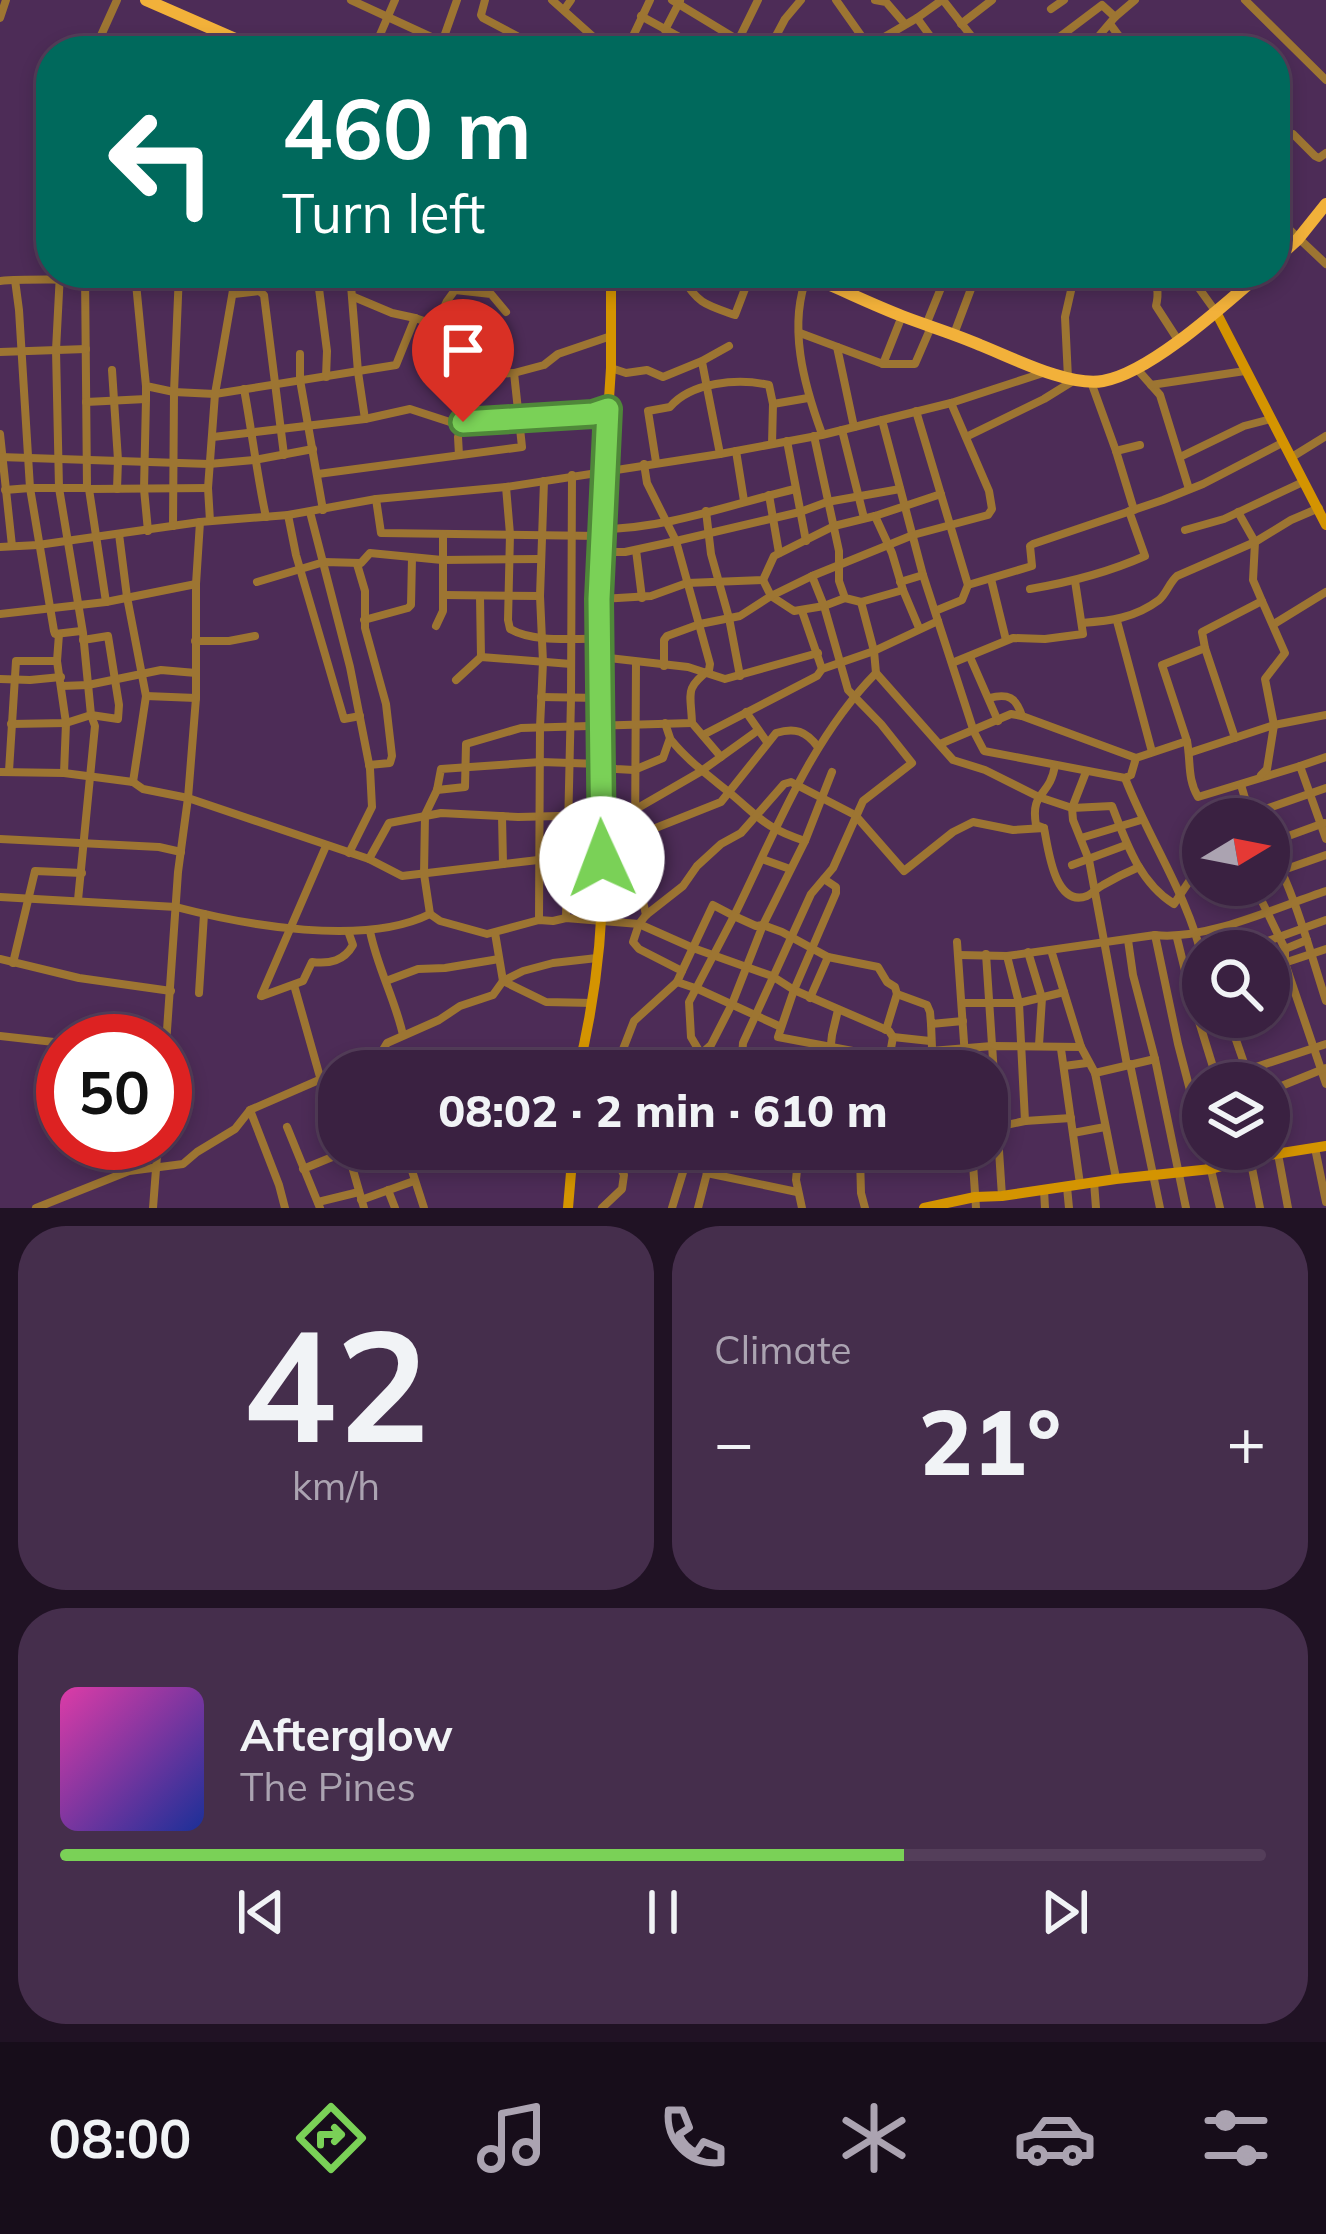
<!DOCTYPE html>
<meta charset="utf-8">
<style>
body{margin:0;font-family:Mulish,sans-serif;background:#452e4c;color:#f1f3f6;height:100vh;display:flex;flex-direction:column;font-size:45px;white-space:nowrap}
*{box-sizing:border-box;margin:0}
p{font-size:39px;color:#aba3b1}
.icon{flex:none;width:66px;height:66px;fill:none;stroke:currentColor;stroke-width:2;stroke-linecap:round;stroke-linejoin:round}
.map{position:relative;height:1208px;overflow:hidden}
.side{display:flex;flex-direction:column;gap:18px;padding:18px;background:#201224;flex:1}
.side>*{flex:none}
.top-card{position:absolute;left:36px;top:36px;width:1254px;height:252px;border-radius:48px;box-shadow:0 6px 18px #0003,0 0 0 3px #543e5a;background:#00695c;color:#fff;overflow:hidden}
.needle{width:78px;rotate:80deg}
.controls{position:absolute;left:1182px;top:798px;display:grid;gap:24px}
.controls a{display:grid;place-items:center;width:108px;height:108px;border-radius:50%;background:#3a2141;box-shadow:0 6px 18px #0003,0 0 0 3px #543e5a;font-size:60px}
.speed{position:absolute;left:36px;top:1014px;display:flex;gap:24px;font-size:60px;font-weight:700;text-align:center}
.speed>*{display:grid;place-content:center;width:156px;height:156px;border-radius:50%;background:#3a2141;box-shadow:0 6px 18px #0003,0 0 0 3px #543e5a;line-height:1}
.speed .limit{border:18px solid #d22;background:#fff;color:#111}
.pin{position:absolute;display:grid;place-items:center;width:102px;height:102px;color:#fff;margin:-123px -51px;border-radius:50% 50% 50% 0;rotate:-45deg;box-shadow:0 0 12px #0007}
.pin .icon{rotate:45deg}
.me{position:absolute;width:132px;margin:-66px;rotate:358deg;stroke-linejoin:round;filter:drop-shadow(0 0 9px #0008)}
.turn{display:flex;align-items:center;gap:42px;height:252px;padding:0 48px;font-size:54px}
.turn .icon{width:156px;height:156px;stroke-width:2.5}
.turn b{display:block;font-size:84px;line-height:102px}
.big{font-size:90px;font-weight:800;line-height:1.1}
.side .tile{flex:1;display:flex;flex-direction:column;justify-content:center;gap:18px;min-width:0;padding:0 42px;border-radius:48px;background:#452e4c}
.side .dial{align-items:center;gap:0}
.dial b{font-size:156px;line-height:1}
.song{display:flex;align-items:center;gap:36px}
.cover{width:144px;height:144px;border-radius:18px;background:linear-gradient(135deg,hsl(320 70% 55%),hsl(230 70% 35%))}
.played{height:12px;border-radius:6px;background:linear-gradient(90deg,#7ad157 70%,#543e5a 70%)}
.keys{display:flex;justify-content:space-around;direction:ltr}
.heat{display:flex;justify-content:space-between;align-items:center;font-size:66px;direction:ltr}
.side .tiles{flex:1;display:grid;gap:18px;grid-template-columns:1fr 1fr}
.tile:last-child{grid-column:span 2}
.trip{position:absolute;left:318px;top:1050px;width:690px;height:120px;border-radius:48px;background:#3a2141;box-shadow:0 6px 18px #0003,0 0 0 3px #543e5a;font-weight:800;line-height:120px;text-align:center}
.menu{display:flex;height:192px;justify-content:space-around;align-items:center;background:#170d1a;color:#aba3b1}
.menu .icon{width:84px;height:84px}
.menu .on{color:#7ad157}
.menu b{font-size:54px;color:#f1f3f6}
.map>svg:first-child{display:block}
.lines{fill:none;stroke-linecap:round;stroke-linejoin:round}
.street{stroke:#9d7532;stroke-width:8}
.secondary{stroke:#d49401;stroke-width:10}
.primary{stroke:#f2b13a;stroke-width:12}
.route-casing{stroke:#4f8839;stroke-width:30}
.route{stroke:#7ad157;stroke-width:21}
</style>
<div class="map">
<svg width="1326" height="1208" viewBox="0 0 1326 1208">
<rect width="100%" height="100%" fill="#4d2c57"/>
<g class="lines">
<g class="street">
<polyline points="351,0 442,42"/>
<polyline points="485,0 481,15 483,18 517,36"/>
<polyline points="552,0 609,51"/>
<polyline points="672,0 756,51"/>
<polyline points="836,0 872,51"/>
<polyline points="875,0 886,2 905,24"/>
<polyline points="943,0 983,51"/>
<polyline points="1245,0 1326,80"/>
<polyline points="1051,9 1064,0"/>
<polyline points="564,10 571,0"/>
<polyline points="641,16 705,51"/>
<polyline points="0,18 6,0"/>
<polyline points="917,18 941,51"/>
<polyline points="961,24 992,0"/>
<polyline points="1110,24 1130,51"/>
<polyline points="665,30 680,1"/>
<polyline points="869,46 917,18 942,0"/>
<polyline points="94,51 117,0"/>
<polyline points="373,51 395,0"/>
<polyline points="439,51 457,0"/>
<polyline points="588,51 594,38"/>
<polyline points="626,51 650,0"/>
<polyline points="733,51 758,0"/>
<polyline points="768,51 785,19 801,0"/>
<polyline points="1041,51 1102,5 1115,17"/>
<polyline points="1086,51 1115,17 1135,0"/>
<polyline points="1275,146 1287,134 1293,134 1315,156 1319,158 1326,153"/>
<polyline points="1275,216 1326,264"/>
<polyline points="60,273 56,350 59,488 83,633 91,715 95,726 78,900"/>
<polyline points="85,273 87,488 89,489 106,602"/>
<polyline points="135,273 146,386 174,392 215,394 396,365 415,318 436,325 447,301 455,290 491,294 506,312"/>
<polyline points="317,273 327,351 326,377"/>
<polyline points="350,273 358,372 365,419"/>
<polyline points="550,273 570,276 611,273"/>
<path d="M1150,273C1158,284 1159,293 1156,306L1178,340"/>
<polyline points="1188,273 1216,312"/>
<path d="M808,274C787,325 804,385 822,434"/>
<path d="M0,281C43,277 95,284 134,273"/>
<path d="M648,284L682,277C698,304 706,305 735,315L751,273"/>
<polyline points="612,285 638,287 648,284 652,273"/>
<polyline points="234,294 259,291 264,295 284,455"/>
<polyline points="852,294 860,273"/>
<polyline points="354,297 392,313 415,318"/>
<polyline points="926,325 947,273"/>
<polyline points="800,333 883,364 902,316"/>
<polyline points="954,334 977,273"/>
<polyline points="467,338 469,375 463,422 593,414 608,409"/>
<polyline points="837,347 854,427"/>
<polyline points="0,352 86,349"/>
<polyline points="300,354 300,380 323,510"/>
<polyline points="702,362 720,454"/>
<polyline points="883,364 915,364 931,327"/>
<polyline points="611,368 626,373 647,370 663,377 702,361 729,346"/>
<polyline points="1137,369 1160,395 1189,489"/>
<polyline points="112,370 118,460 117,489"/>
<polyline points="469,375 514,373 544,365 558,354 611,336"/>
<polyline points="1068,378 1065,317 1075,273"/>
<polyline points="1091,382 1116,451 1134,510"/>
<polyline points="1151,385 1245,371"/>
<path d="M244,389C252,432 257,475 266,517"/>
<polyline points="146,399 144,489 148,531"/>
<polyline points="86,402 146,399 146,386"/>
<polyline points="773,404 808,398"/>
<polyline points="916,411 968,585 962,600 935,611"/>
<polyline points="882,420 923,575 974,732 984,751 1125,778 1131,775 1136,758 1187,741"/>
<polyline points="842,430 864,518"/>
<polyline points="0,434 12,546"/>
<polyline points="814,436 839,551 839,581 845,598 861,602 903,590 919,628"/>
<polyline points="213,437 365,419 410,409 453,423 463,422 458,437 459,455"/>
<polyline points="966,437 1044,399 1073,381"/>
<polyline points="787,441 806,541"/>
<polyline points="736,451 744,501"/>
<polyline points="1116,451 1140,445"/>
<polyline points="0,457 209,464 254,460 313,449"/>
<polyline points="1180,457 1244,426 1271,419"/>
<polyline points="1292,457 1326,436"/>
<path d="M656,462L648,411L670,407C691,382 738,378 769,385L773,404L772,444"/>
<polyline points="318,474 522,447 514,373"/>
<path d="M506,487L510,534L508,620L510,629C535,643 572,638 600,639"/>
<polyline points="89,489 208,488"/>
<polyline points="5,490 30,488 19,310 15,280"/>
<polyline points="769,495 779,553"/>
<polyline points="376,499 381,533 600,536"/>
<polyline points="706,511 711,554 729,618 740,676"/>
<polyline points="310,512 350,667 370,769 372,807 349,853"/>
<path d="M1238,512L1255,542L1253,580L1262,601L1202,632L1205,648L1162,665L1187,741C1191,762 1187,778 1198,797L1300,766L1326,839"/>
<polyline points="288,515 296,555 344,719 360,716"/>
<polyline points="875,516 892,553 903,590"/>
<polyline points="210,521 208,488 215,394 236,273"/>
<polyline points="173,526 174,392 179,273"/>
<path d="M601,529C666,529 732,504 795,489"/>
<polyline points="1185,530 1224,519 1303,482"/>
<polyline points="119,534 127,597 146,696 133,782"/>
<polyline points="0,547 38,545 200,522 288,515 376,499 506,487 720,454 822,435 951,403 1043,373"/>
<polyline points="636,550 642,598"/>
<polyline points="600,552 625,552 676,541 800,512 827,502 900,489"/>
<polyline points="357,564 365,591 365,628 386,704 392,756 390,763 369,765"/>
<polyline points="991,579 1006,640"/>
<polyline points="763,580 771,596 794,611 824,606 845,598"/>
<polyline points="257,582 324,562 361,563 370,553 442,560 540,559"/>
<polyline points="900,582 923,575"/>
<polyline points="968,585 1032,566 1030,546 1033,544 1163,500 1203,484 1284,442"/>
<path d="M1030,589C1071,582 1107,573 1145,556L1129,511"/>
<polyline points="444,595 540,596"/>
<polyline points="480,597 481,657"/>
<polyline points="601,599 651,596 687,583 763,580 774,556 834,526 875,516 941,494"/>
<path d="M861,602L874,651L876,673L953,760L985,770L1039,797L1072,808L1112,806C1126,842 1139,882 1174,904L1190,880L1203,870"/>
<polyline points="802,611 822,669"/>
<polyline points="0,614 106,602 196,584"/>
<polyline points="364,620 408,608 411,605 412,558"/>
<polyline points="1117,621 1152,752"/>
<path d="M1082,623C1110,621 1135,618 1159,600C1167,593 1169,583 1177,576L1255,542L1291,520L1319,508"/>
<polyline points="1274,624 1326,592"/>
<polyline points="436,626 443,611 443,534"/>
<polyline points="81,631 55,634 54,631 30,488 87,488"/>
<polyline points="59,634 57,661 66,723 64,773"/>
<polyline points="195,641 229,641 255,636"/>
<polyline points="1205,648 1235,738"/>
<polyline points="600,657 688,667 725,679 818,653"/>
<polyline points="970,657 998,721"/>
<polyline points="636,662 635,846 637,874 646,915"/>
<polyline points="952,663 1013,638 1045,639 1083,634 1075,581"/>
<polyline points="664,666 664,640 667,636 700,624 740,616 771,596 812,576 913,535 988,515 992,509 989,491 951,403"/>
<polyline points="0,679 30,680 61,677"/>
<polyline points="456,680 481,657 571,664"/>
<polyline points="62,686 88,685 161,670 196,673"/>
<polyline points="146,696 196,698"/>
<polyline points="541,697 600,698"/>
<path d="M989,698C1008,693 1016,697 1022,716L1136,758"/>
<polyline points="746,712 767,742"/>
<polyline points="692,723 721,757"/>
<polyline points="11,724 66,723 91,715 118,719 119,705 108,636 83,640"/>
<polyline points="703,735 817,676 822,669 874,651 938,621"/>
<path d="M671,740C688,761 709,776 730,793C760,818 765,828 805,841"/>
<polyline points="940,744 1011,714 1022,716"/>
<polyline points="1189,753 1274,725 1326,715"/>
<path d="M1055,765C1050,798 1030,790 1036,825L1044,828C1048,847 1054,908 1087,896C1093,893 1097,888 1103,885C1115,878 1127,872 1139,867"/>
<polyline points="1300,766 1326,757"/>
<polyline points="9,771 16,661 57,661"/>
<polyline points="0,772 64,773 133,782 143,789 188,798 369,859 402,876 538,860 602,859"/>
<polyline points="1086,772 1072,808 1073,820 1089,860 1127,1065"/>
<polyline points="1261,775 1267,769 1274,725 1265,679 1285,653 1262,601"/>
<path d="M1125,778C1149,840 1188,895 1203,961"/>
<polyline points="1241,785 1247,805 1257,812 1260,819"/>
<path d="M437,790L465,787L466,744L521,728L692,723C691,693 684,689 709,670L710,664L676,541L647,483L644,464"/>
<polyline points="636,809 700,772 757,731"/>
<polyline points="1257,812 1326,788"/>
<polyline points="502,816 503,864"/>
<polyline points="1241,819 1247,805"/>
<polyline points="1081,838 1141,820"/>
<polyline points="0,839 159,847 181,852"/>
<polyline points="1269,843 1324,823"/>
<path d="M1269,845C1295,894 1309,948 1326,1001"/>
<path d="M602,847L635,846L653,829L721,802L776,733C795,727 806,731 818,747"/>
<polyline points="369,859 389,823 441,813 518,817 600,815"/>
<polyline points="762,859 790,869"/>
<polyline points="1072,865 1126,845"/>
<polyline points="1269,875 1326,855"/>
<polyline points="824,879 836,887 836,893 794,990 778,1037 890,1058"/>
<polyline points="1254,885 1285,949 1285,963 1326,1084"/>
<path d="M0,897L176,907C245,925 364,947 430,914L440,921L487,934L539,920L553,921L566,918L639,924L693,948L772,976L794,990L889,1031L893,1037L930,1041"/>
<polyline points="430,914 424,874 425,815 437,790 441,769 541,762 600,764 616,769 634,770 663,758 670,738 665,723"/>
<polyline points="566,918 571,699 572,475"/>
<polyline points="539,920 540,727 543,662 540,596 544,481"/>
<path d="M370,931C377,967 395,999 403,1035"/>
<polyline points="495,933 503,981 546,1002 592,1003"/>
<polyline points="1155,935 1178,1044 1203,1140"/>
<polyline points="1177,938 1192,999 1218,1083"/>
<polyline points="1128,940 1133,975 1155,1059 1186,1208"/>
<polyline points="957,942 966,1071"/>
<polyline points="1285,949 1307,940"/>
<polyline points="1051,950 1081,1047 1095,1073 1116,1178"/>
<polyline points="1240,951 1326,920"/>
<polyline points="1028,952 1042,998 1039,1045"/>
<polyline points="986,954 1002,1196"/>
<path d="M959,955L1007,956L1155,935C1205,941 1277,907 1326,891"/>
<polyline points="1007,956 1019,1003 1025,1121"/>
<polyline points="0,959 79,978 171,991"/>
<polyline points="13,963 35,871 82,873"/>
<polyline points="1269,968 1326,949"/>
<path d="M682,971L713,905L734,916C775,833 810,740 876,673"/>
<polyline points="386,981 418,969 445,968 499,959"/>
<polyline points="294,985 320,1077 339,1125"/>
<polyline points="199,993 204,914"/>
<polyline points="261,996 326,846"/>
<path d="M262,996L303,981L312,962C330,964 344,961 353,945L348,931"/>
<polyline points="810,998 828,957"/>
<polyline points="962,1003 1019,1003 1064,992"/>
<polyline points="1228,1017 1251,1083"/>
<polyline points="931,1024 933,1071"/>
<polyline points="781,1027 698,989 677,982 682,971 639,949 633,942 639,924 646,915 683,886 697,866 721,844 741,833 784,784 791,782 855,815 904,871 953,832 973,822 1013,830 1044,828"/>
<polyline points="886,1030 897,994"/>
<polyline points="0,1036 63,1043"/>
<polyline points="1061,1049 1080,1184"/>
<polyline points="931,1051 992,1046 1081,1047"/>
<polyline points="701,1054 691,1037 689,1002 734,916 756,926 763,925 782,932 828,957 878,967 887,982 895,987 897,994 927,1005 930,1012 931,1024 963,1021"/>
<polyline points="165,1059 178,872 188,798 196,698 196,584 200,522"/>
<polyline points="364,1059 369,1071"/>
<polyline points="1130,1064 1160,1208"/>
<polyline points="1064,1066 1087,1063"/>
<polyline points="1247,1070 1326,1044"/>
<polyline points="622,1071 620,1057 634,1021 677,982"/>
<polyline points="682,1071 711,1045 732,1004 763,925 805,841 832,772"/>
<polyline points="741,1071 743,1043 811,894 833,868 863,801 912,763 881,724 848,690 824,606 812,576"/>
<polyline points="828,1071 832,1035 838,1010"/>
<polyline points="887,1071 893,1037"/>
<polyline points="1095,1073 1155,1059"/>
<polyline points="1269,1091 1326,1068"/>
<polyline points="250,1110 279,1185 285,1208"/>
<polyline points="287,1127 320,1208"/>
<polyline points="987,1129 1025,1121 1071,1118"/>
<polyline points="1073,1133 1105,1127"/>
<polyline points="1315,1148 1326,1202"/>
<polyline points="347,1149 364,1208"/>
<polyline points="405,1149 424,1208"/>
<polyline points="744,1149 773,1154 773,1149"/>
<polyline points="799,1149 796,1180 802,1208"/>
<polyline points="842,1149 860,1157 898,1164 904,1160 906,1149"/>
<polyline points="972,1149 976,1208"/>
<polyline points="1206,1149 1220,1208"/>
<polyline points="1239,1149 1242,1161"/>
<polyline points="695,1151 707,1173 698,1208"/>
<polyline points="1278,1154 1288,1208"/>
<polyline points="860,1157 861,1193 865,1208"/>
<polyline points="1250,1158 1260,1208"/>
<polyline points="303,1169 347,1151"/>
<polyline points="707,1173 797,1192"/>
<polyline points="1094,1182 1096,1208"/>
<polyline points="1067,1187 1069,1208"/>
<polyline points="388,1190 395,1208"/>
<polyline points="1044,1190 1045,1208"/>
<polyline points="361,1200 414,1181"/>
<polyline points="318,1202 359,1192"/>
<polyline points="36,1208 129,1171 183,1164 197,1152 235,1129 250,1110 381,1053 387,1043 439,1020 460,1006 493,995 503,981 523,971 553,963 597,958"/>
<polyline points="153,1208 158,1143"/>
<polyline points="602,1208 622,1189 624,1175 619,1165 621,1149"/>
<polyline points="672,1208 683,1172 694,1149"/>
</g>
<g class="secondary">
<polyline points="1216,312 1326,525"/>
<path d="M578,1071C598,989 607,900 600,815V536L611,368V273"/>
<polyline points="568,1208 573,1149"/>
<polyline points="924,1208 975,1197 1002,1196 1116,1179 1211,1169 1250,1158 1326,1146"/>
</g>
<g class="primary">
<polyline points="146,0 263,51"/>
<polyline points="1275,260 1298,239 1326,204"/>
<path d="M801,273C835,286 868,303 902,316C928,326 955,334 980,345C1013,358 1069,387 1103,381C1150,373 1224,305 1261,273"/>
</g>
</g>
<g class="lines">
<defs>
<polyline id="route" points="463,422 593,414 608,409 599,599 602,859"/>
</defs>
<use href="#route" class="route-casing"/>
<use href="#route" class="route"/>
</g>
</svg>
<div class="controls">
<a><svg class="needle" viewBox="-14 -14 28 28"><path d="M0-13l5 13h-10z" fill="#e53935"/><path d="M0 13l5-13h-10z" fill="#aba3b1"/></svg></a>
<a><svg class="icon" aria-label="search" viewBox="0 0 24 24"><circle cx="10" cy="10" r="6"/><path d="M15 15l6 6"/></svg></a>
<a><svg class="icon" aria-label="layers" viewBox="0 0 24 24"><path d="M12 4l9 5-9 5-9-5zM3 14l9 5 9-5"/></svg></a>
</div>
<div class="speed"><div class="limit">50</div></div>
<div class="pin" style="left:463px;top:422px;background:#d93025"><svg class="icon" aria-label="arrive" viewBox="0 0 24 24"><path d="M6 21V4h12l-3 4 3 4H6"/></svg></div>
<svg class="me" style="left:602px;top:859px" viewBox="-20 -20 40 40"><circle r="19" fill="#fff"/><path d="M0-13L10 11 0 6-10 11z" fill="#7ad157"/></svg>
<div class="trip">08:02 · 2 min · 610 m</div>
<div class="top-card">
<div class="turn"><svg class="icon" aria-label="left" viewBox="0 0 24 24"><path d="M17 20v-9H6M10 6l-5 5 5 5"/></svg><div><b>460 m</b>Turn left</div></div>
</div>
</div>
<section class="side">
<div class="tiles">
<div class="tile dial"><b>42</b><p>km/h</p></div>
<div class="tile"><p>Climate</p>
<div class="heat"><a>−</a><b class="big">21°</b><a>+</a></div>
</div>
<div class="tile">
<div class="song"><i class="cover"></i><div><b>Afterglow</b><p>The Pines</p></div></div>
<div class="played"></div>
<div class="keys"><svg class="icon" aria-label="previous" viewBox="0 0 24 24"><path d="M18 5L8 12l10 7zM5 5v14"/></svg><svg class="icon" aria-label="pause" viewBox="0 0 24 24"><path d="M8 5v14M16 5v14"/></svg><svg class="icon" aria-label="next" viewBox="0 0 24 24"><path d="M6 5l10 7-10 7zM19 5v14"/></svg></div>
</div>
</div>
</section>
<nav class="menu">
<b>08:00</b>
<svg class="icon on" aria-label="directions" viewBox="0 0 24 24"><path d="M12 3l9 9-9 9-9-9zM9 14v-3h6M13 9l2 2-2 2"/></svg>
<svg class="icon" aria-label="music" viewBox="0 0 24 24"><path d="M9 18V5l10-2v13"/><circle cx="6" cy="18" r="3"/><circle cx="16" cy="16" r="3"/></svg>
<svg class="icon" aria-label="phone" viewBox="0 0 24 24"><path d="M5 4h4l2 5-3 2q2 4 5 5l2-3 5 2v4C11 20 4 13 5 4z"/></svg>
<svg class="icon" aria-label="climate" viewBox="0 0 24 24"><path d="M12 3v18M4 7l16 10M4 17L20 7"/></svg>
<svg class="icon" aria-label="car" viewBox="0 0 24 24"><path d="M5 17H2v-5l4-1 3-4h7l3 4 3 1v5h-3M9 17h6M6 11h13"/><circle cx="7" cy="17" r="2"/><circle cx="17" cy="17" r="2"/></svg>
<svg class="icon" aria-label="filters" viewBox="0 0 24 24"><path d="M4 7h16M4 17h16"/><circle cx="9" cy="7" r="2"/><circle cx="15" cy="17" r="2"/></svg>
</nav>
